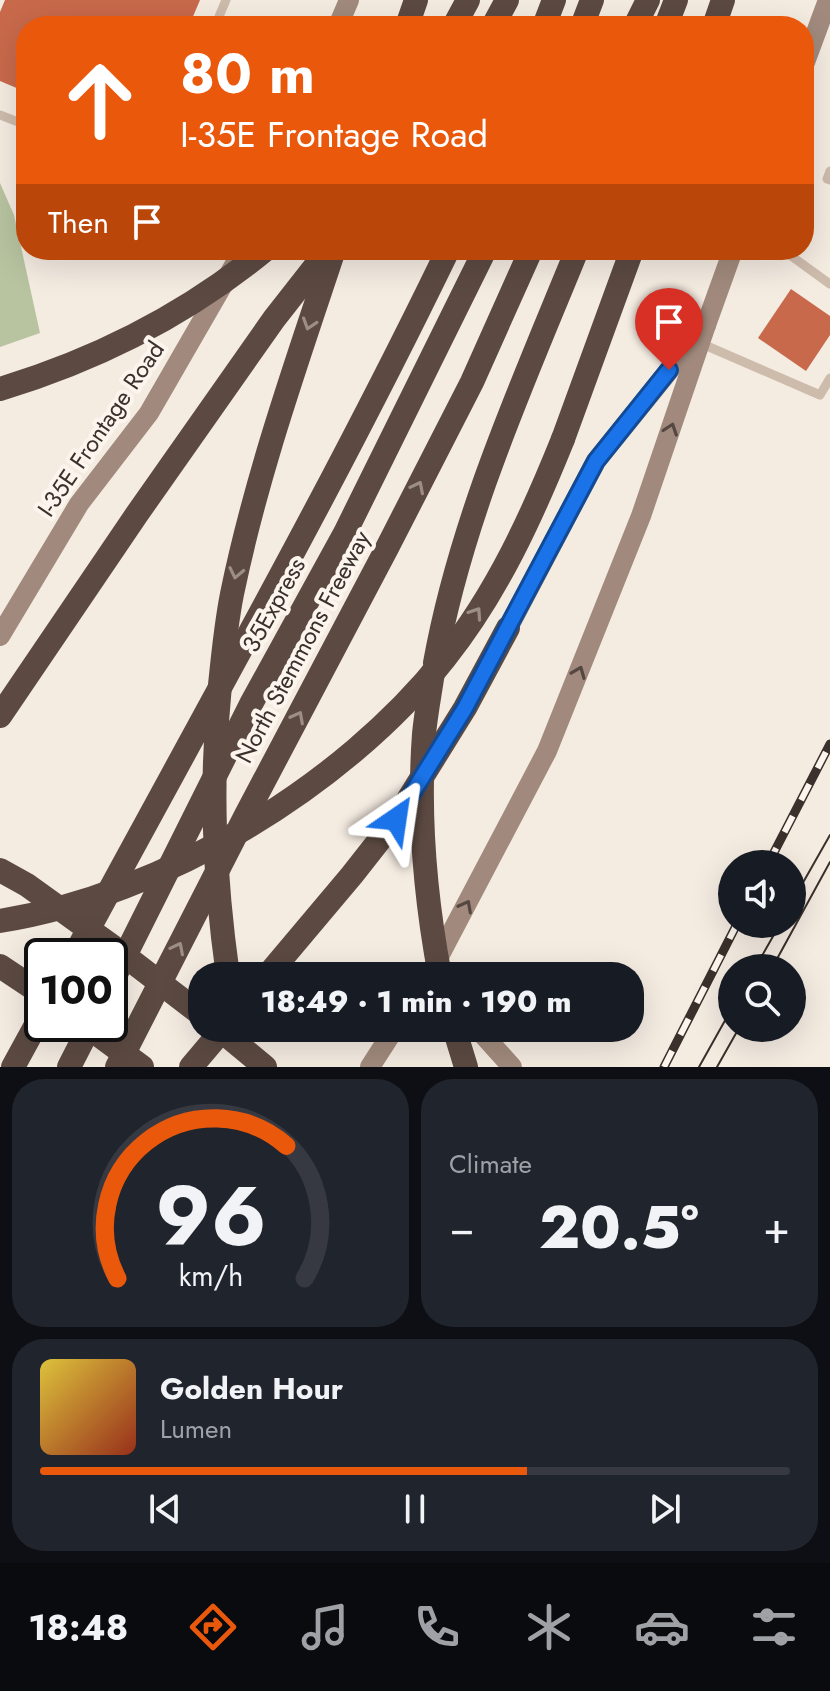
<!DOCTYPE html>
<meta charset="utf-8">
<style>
body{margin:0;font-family:Jost,sans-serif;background:#20242c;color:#f1f3f6;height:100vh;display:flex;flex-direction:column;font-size:30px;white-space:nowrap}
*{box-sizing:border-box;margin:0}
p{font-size:26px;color:#9ea1a6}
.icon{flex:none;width:44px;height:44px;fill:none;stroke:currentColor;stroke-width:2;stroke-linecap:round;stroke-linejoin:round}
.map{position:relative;height:1067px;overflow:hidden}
.side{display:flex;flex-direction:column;gap:12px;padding:12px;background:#0d0f14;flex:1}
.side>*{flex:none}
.hud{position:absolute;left:16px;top:16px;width:798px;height:244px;border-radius:32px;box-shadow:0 8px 32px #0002;background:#ea580c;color:#fff;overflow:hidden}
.fabs{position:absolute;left:718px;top:850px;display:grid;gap:16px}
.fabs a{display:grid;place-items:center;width:88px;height:88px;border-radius:50%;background:#171b24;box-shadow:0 8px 32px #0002;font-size:40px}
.speed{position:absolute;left:24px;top:938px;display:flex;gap:16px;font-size:40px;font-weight:700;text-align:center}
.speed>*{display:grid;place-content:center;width:104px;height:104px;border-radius:50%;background:#171b24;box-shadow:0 8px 32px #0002;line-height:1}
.speed .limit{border:4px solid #111;border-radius:12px;background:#fff;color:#111}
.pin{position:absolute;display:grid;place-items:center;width:68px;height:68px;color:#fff;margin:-82px -34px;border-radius:50% 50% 50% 0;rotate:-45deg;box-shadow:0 0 8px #0007}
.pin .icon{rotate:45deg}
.me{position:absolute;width:88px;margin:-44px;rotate:32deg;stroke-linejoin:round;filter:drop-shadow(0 0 6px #0008)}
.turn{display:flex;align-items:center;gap:28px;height:168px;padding:0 32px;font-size:36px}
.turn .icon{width:104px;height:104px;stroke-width:2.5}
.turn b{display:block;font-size:56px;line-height:68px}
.then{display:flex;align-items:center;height:76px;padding:0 32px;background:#0003;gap:16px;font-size:30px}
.big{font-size:60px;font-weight:800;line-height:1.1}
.side .tile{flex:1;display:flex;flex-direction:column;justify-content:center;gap:12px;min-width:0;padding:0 28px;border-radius:32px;background:#20242c}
.side .dial{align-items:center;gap:0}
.dial svg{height:208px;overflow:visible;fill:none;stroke:#363941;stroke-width:7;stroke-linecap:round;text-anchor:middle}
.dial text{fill:#f1f3f6;stroke:none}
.song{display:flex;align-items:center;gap:24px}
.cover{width:96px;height:96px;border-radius:12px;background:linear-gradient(135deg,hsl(50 70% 55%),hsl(10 70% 35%))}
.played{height:8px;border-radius:4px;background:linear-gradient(90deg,#ea580c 65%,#363941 65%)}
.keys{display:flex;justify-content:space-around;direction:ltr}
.heat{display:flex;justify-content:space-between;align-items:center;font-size:44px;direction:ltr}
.side .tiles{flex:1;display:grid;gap:12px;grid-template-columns:1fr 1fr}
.tile:last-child{grid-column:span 2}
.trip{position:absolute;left:188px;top:962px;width:456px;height:80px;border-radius:32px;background:#171b24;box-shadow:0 8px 32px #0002;font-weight:800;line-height:80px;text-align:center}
.tabs{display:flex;height:128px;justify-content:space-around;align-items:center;background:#090b0e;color:#9ea1a6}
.tabs .icon{width:56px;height:56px}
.tabs .on{color:#ea580c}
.tabs b{font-size:36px;color:#f1f3f6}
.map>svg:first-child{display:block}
.green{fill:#b8c4a0}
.building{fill:#c8694b}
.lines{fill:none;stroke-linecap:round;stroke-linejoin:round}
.service{stroke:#cdbbac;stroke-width:9}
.secondary{stroke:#a18a7d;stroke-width:20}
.motorway{stroke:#5c4a42;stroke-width:24}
.tram{stroke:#3b302b;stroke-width:2}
.rail-casing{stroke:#3b302b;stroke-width:9}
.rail{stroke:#fbf5ee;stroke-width:6;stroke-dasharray:18;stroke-linecap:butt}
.motorway-bridge{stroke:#5c4a42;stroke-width:24}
.oneway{stroke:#9c8e87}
.oneway2{stroke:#544640}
.route-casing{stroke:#114b97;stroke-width:20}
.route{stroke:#1a73e8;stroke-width:14}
.labels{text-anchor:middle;stroke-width:8;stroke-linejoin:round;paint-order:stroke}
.street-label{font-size:24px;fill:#3b302b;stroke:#fbf5ee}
</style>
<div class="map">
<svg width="830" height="1067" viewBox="0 0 830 1067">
<rect width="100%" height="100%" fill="#f4ebe1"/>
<polygon class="green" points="0,183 14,215 40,333 0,347"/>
<g class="building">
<polygon points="5,0 200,0 189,26 26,26 26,92 0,81 0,12"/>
<polygon points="791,289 830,316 830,335 806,371 758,338"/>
</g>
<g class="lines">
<g class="service">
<polyline points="215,26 226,0"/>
<polyline points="0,115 26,125"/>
<polyline points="830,171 827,179 830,180"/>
<polyline points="783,250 830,284"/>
<polyline points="700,343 820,395 830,378"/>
</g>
<g class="secondary">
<polyline points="338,26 349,0"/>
<polyline points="804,65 828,0"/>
<polyline points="508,628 596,461 706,325 733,250"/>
<polyline points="0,636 79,504 149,413 243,250"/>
<polyline points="435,964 547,751 641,516 706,325"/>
<polyline points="477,1028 512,1067"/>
<polyline points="370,1067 395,1028"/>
</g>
<g class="motorway">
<polyline points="407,26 416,0"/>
<polyline points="454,26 468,0"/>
<polyline points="493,26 507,0"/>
<polyline points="544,26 554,0"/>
<polyline points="582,26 592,0"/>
<polyline points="635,26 648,0"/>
<polyline points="666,26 676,0"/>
<polyline points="714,26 723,0"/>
<polyline points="563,439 632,250"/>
<path d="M435,663C461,519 522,385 577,250"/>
<polyline points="0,716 137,514 274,319 328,250"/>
<path d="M74,956C200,722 332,490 448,250"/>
<polyline points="0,966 42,994"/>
<polyline points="267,976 352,875 396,819 465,708 508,628"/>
<polyline points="110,986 251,704 345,533 485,250"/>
<polyline points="454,1028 466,1067"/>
<polyline points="13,1067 42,1014"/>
<polyline points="69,1067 91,1024"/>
<polyline points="117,1067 246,815 387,548 472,382 531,250"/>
<polyline points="191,1067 224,1028"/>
</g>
<g class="tram">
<polyline points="792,902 830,835"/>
<polyline points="755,968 780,924"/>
<polyline points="772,968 830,862"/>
<polyline points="699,1067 732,1008"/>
<polyline points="717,1067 739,1028"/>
</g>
<defs>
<g id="rail">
<polyline points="768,864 830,744"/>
<polyline points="664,1067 737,924"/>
</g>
</defs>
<use href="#rail" class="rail-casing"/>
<use href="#rail" class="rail"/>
<g class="motorway-bridge">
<path d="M0,389C96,360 187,314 265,250"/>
<path d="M433,672C430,693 426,713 424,734C418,815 425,896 440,976"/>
<polyline points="0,870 27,885 116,949 202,1015"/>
<path d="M0,921C163,895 343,787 445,658C497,593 532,516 563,439"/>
<path d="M228,976C214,876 210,785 220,685C223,655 226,624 232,594C256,477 296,364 334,250"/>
<polyline points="84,1024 142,1067"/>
<polyline points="218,1028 265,1067"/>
</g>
</g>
<defs><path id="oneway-chevron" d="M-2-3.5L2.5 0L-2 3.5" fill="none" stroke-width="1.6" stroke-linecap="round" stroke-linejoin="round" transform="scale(2)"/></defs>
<g class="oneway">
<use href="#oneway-chevron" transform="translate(309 324) rotate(108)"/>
<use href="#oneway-chevron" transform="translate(418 487) rotate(-63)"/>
<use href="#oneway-chevron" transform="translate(236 573) rotate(102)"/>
<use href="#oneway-chevron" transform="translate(476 613) rotate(-56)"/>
<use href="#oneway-chevron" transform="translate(298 717) rotate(-62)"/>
<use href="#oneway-chevron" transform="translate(178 948) rotate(-63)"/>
</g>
<g class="oneway2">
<use href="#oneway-chevron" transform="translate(671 429) rotate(-71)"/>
<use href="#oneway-chevron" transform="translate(579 672) rotate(-68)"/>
<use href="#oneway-chevron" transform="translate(466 906) rotate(-62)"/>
</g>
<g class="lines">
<defs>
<polyline id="route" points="396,819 465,708 596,461 669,370"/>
</defs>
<use href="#route" class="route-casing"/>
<use href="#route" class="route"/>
</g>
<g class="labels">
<g class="street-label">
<text transform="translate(101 429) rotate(-56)" y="8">I-35E Frontage Road</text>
<text transform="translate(274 605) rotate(-61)" y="8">35Express</text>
<text transform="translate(303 647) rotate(-62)" y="8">North Stemmons Freeway</text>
</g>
</g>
</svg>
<div class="fabs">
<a><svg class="icon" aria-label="sound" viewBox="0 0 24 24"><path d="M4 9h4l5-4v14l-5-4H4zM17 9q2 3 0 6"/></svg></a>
<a><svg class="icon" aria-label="search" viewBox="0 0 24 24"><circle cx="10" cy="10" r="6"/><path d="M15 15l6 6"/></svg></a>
</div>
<div class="speed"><div class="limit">100</div></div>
<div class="pin" style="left:669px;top:370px;background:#d93025"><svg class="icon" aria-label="arrive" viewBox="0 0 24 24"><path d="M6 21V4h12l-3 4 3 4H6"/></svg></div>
<svg class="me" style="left:396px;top:819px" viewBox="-20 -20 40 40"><path d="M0-17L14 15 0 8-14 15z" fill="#1a73e8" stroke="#fff" stroke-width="4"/></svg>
<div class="trip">18:49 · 1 min · 190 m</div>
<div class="hud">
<div class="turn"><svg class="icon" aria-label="ahead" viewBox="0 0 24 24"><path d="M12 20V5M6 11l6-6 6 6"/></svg><div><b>80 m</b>I-35E Frontage Road</div></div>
<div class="then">Then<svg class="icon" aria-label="arrive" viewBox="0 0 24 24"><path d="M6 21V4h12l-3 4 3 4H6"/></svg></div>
</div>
</div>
<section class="side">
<div class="tiles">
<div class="tile dial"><svg viewBox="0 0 100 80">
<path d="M14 69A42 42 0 1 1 86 69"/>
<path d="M14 69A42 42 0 0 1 79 18" stroke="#ea580c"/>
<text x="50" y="56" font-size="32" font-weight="700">96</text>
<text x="50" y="72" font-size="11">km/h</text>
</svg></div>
<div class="tile"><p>Climate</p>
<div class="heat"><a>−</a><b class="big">20.5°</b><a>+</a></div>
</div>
<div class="tile">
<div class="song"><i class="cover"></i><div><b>Golden Hour</b><p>Lumen</p></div></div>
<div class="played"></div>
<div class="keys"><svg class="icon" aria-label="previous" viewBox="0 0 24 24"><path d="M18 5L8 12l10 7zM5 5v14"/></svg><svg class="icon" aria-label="pause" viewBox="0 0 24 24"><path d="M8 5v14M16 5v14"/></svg><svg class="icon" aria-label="next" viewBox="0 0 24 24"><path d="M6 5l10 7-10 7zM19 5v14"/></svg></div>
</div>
</div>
</section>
<nav class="tabs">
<b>18:48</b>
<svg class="icon on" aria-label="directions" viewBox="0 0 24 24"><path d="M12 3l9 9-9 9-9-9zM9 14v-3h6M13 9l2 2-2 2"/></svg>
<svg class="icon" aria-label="music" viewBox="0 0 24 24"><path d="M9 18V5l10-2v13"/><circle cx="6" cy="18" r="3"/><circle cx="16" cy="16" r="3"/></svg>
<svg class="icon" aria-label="phone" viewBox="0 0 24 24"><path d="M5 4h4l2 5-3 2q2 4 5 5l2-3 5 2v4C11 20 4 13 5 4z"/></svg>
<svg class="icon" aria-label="climate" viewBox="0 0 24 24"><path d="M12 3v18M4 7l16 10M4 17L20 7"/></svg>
<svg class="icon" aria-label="car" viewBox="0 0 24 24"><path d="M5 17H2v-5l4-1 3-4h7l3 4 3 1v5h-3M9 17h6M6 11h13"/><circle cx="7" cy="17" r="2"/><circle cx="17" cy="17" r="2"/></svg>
<svg class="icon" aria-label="filters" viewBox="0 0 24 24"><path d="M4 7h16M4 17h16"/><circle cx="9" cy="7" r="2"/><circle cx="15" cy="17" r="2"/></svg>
</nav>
